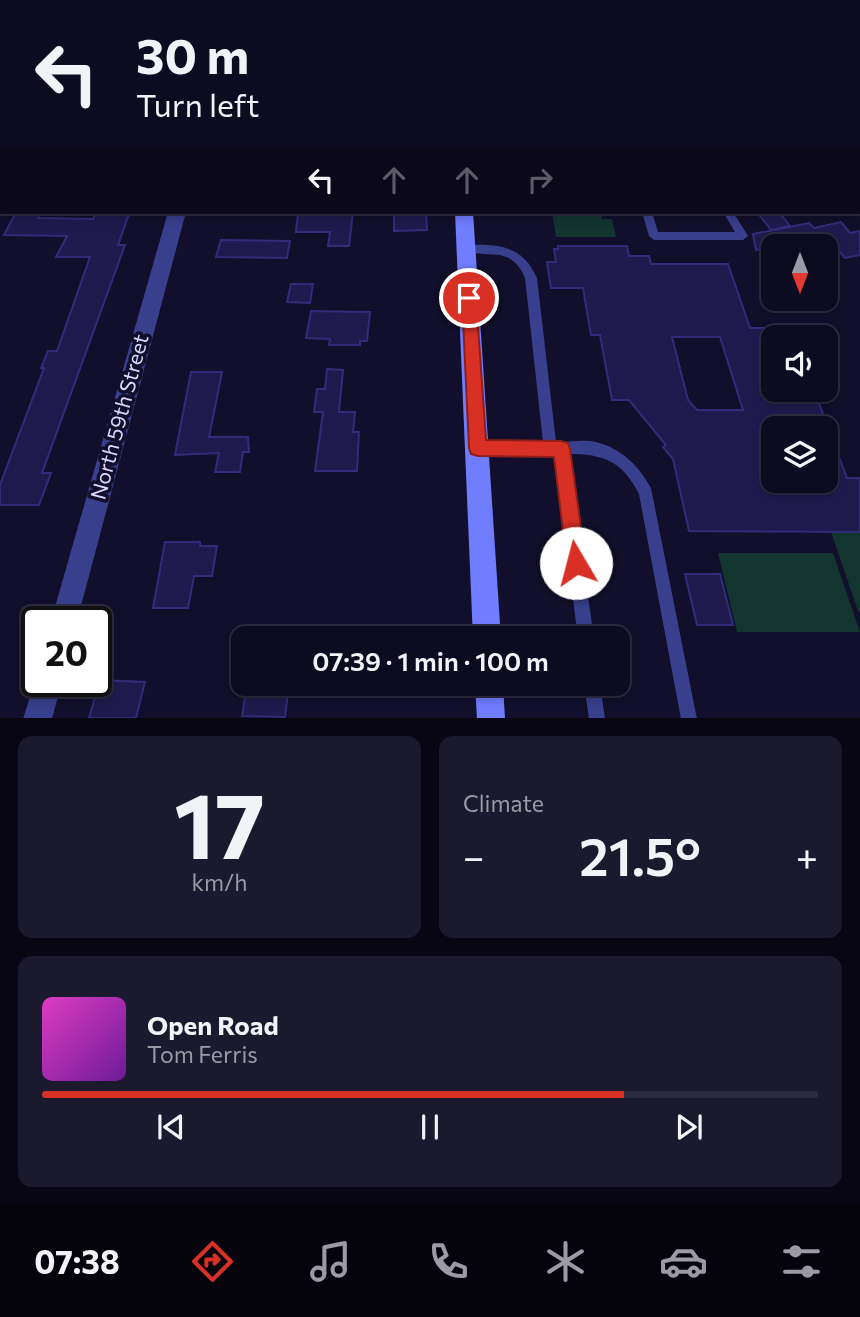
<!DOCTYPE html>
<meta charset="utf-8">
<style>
body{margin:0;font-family:Commissioner,sans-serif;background:#1b192d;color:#f1f3f6;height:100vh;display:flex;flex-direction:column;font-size:26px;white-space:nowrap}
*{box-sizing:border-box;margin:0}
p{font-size:23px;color:#9a9ba5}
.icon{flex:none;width:38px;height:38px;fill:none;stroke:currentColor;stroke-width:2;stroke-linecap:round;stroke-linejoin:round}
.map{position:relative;height:718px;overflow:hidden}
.side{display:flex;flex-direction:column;gap:18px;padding:18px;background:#070612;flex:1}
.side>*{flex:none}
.hud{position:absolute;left:0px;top:0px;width:861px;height:214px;box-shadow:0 4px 10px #0003,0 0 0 2px #2d2b3e;background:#0d0b20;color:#f1f3f6;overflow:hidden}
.needle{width:46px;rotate:180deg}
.controls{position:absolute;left:761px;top:234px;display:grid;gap:14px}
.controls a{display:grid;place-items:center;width:77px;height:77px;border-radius:14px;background:#0d0b20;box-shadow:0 4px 10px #0003,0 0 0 2px #2d2b3e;font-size:35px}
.speed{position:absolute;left:21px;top:606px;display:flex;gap:14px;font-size:35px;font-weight:700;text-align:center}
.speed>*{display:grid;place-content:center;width:91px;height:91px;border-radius:50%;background:#0d0b20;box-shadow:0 4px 10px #0003,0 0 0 2px #2d2b3e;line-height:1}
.speed .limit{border:4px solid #111;border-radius:10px;background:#fff;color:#111}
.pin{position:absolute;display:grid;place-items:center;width:60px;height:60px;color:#fff;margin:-30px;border:4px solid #fff;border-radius:50%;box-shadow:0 2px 7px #0007}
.me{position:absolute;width:77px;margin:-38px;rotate:352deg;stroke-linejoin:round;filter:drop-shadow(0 0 5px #0008)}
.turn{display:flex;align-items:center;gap:24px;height:147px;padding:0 21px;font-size:32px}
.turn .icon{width:91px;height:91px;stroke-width:2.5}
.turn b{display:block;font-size:49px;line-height:60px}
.lanes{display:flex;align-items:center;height:66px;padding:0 21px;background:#0003;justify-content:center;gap:35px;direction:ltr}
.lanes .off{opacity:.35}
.big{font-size:52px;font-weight:600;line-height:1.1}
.side .tile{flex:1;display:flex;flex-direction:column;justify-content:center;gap:10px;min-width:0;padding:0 24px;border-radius:14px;background:#1b192d}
.side .dial{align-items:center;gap:0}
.dial b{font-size:91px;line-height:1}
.song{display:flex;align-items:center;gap:21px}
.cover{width:84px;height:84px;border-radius:10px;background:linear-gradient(135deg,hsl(310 70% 55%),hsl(280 70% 35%))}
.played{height:7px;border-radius:4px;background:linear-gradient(90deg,#d93025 75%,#2d2b3e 75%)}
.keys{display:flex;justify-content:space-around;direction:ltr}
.heat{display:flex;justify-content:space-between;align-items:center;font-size:38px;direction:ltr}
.side .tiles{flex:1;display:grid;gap:18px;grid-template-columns:1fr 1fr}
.tile:last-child{grid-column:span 2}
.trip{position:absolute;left:231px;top:626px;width:399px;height:70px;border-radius:14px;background:#0d0b20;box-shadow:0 4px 10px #0003,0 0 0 2px #2d2b3e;font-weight:600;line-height:70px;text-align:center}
.menu{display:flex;height:112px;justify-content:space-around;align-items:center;background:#05040d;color:#9a9ba5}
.menu .icon{width:49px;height:49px}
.menu .current{color:#d93025}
.menu b{font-size:32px;color:#f1f3f6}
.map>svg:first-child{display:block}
.green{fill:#123530}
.building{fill:#1f1a4d;stroke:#322b7a;stroke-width:2;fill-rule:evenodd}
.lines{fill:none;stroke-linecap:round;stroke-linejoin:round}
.lane{fill:#383f8c;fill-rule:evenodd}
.street{fill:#383f8c;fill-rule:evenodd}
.secondary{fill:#707dff;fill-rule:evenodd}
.route{fill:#d93025;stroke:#8d1f18;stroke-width:2}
.labels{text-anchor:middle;stroke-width:7;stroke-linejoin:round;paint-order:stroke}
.street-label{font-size:21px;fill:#d9d9ff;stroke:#110f2b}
</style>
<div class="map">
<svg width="860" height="719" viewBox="0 0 860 719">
<rect width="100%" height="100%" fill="#110f2b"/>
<g class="green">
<polygon points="552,212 601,212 602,219 612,219 616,237 556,237"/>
<polygon points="831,532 860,533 860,611 858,611"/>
<polygon points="718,553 833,553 860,632 737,632"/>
</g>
<g class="building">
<polygon points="96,212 129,214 118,245 125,245 42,473 51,473 39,505 0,505 0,485 44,368 41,368 48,351 57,351 90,257 56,257 67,236 4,235 15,214 39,215 38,218 93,219"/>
<polygon points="298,212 353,212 349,246 328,246 330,232 296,232"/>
<polygon points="394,212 426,212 427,230 394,231"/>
<polygon points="757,212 779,212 790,226 771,230"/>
<polygon points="841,222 850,233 860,231 860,255 845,258 833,244 825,245 821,241 803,245 801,241 756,250 753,234 809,223 814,228"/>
<polygon points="221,240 290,241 287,258 216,257"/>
<path d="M558,246H627L629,256H649L651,264H728L750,328H774V390H814L847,478H860V532L689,531L673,459L663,447L666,445L629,400H612L600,335H591L583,288H551L547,262H556L554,249H558ZM672,337H720L743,410H697L688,400ZM774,429H826V481H774Z"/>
<polygon points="291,284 313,284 310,303 287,302"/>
<polygon points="311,311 370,312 367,341 360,341 360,345 329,345 330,339 306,338"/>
<polygon points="327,369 343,370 339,412 355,412 353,432 359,432 357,471 315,471 323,412 314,412 317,389 325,389"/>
<polygon points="191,372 222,372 209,437 248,437 249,452 243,452 240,472 215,472 219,453 175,455"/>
<polygon points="165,542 200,542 200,546 217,546 212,576 194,576 188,608 153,608"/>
<polygon points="685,574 720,574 733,625 697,625"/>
<polygon points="100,680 145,682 136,718 89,718"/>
<polygon points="247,684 289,684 285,717 242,716"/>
</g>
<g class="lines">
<g class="lane">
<rect x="528" y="0" width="8" height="2"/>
<polygon points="642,212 652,212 658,232 735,232 723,212 733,212 748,236 743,240 654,240 649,236"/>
<path d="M466,245C499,244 522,245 537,278L556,442C568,442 584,439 596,442C621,448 639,466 651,488L697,719H681L639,494C622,461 604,454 568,454L594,639H578L555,454H478L473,452L471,448L473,444L478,442H543L525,278C511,245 489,258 462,252L461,249Z"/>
<polygon points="584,684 600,684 605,719 589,719"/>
</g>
<g class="street">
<polygon points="30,0 44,0 29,2"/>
<polygon points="0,52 2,52 0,62"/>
<rect x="0" y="166" width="2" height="12"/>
<polygon points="168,212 186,212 77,621 51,621"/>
<polygon points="37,674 37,681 62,681 52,719 23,719"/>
</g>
<g class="secondary">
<rect x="448" y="0" width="14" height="2"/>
<polygon points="667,0 683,0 684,2 669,2"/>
<polygon points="859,138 860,138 860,150 859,149"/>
<rect x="859" y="163" width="1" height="12"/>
<polygon points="455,212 473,212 501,639 473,639"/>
<polygon points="475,684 503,684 505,719 477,719"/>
</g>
</g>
<polygon class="route" points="469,291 476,298 486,440 561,441 568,443 570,449 586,563 583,570 576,573 569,570 567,563 554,457 478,456 471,454 469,448 462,298"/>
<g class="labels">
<g class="street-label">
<text transform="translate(120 417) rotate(-75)" y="7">North 59th Street</text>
</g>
</g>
</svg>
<div class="controls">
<a><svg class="needle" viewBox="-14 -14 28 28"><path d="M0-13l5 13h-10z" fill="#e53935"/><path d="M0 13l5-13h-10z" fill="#9a9ba5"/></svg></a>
<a><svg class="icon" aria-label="sound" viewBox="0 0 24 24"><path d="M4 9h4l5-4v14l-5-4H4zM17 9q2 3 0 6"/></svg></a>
<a><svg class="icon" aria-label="layers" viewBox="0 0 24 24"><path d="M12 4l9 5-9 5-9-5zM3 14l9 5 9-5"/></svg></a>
</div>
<div class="speed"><div class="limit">20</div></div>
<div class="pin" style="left:469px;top:298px;background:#d93025"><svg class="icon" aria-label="arrive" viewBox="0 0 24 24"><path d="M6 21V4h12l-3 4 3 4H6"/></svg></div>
<svg class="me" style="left:576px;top:563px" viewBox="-20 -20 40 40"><circle r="19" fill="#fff"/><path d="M0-13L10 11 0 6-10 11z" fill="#d93025"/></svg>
<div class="trip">07:39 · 1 min · 100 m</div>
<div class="hud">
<div class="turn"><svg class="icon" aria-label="left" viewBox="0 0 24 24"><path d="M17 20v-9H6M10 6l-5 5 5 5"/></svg><div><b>30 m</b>Turn left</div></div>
<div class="lanes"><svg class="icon" aria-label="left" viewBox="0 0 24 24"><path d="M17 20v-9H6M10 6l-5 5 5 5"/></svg><svg class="icon off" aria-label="ahead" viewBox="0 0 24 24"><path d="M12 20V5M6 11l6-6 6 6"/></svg><svg class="icon off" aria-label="ahead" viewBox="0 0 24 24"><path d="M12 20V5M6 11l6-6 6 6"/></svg><svg class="icon off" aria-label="right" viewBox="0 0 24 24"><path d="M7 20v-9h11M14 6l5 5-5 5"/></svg></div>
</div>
</div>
<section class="side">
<div class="tiles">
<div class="tile dial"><b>17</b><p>km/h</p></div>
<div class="tile"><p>Climate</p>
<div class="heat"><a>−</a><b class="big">21.5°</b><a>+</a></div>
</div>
<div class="tile">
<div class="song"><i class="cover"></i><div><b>Open Road</b><p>Tom Ferris</p></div></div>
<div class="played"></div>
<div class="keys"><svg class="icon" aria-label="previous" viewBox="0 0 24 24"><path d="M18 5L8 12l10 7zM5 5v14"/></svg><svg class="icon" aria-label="pause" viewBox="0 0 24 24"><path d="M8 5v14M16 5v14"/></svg><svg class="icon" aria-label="next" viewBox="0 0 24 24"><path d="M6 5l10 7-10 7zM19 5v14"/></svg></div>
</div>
</div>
</section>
<nav class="menu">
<b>07:38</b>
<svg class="icon current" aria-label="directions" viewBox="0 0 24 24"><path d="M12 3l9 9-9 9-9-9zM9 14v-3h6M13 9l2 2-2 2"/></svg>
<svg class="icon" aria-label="music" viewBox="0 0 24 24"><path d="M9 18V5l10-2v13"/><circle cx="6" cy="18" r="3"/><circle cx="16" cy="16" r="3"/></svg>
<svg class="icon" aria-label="phone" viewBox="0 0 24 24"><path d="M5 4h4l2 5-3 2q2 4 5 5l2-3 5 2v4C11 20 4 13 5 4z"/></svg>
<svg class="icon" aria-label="climate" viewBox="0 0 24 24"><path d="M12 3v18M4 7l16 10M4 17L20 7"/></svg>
<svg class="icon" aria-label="car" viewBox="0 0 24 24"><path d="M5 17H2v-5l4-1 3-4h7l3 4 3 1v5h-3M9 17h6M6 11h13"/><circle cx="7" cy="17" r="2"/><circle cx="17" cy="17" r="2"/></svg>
<svg class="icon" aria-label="filters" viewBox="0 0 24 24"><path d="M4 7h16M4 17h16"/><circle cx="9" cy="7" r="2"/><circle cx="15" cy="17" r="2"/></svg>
</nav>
